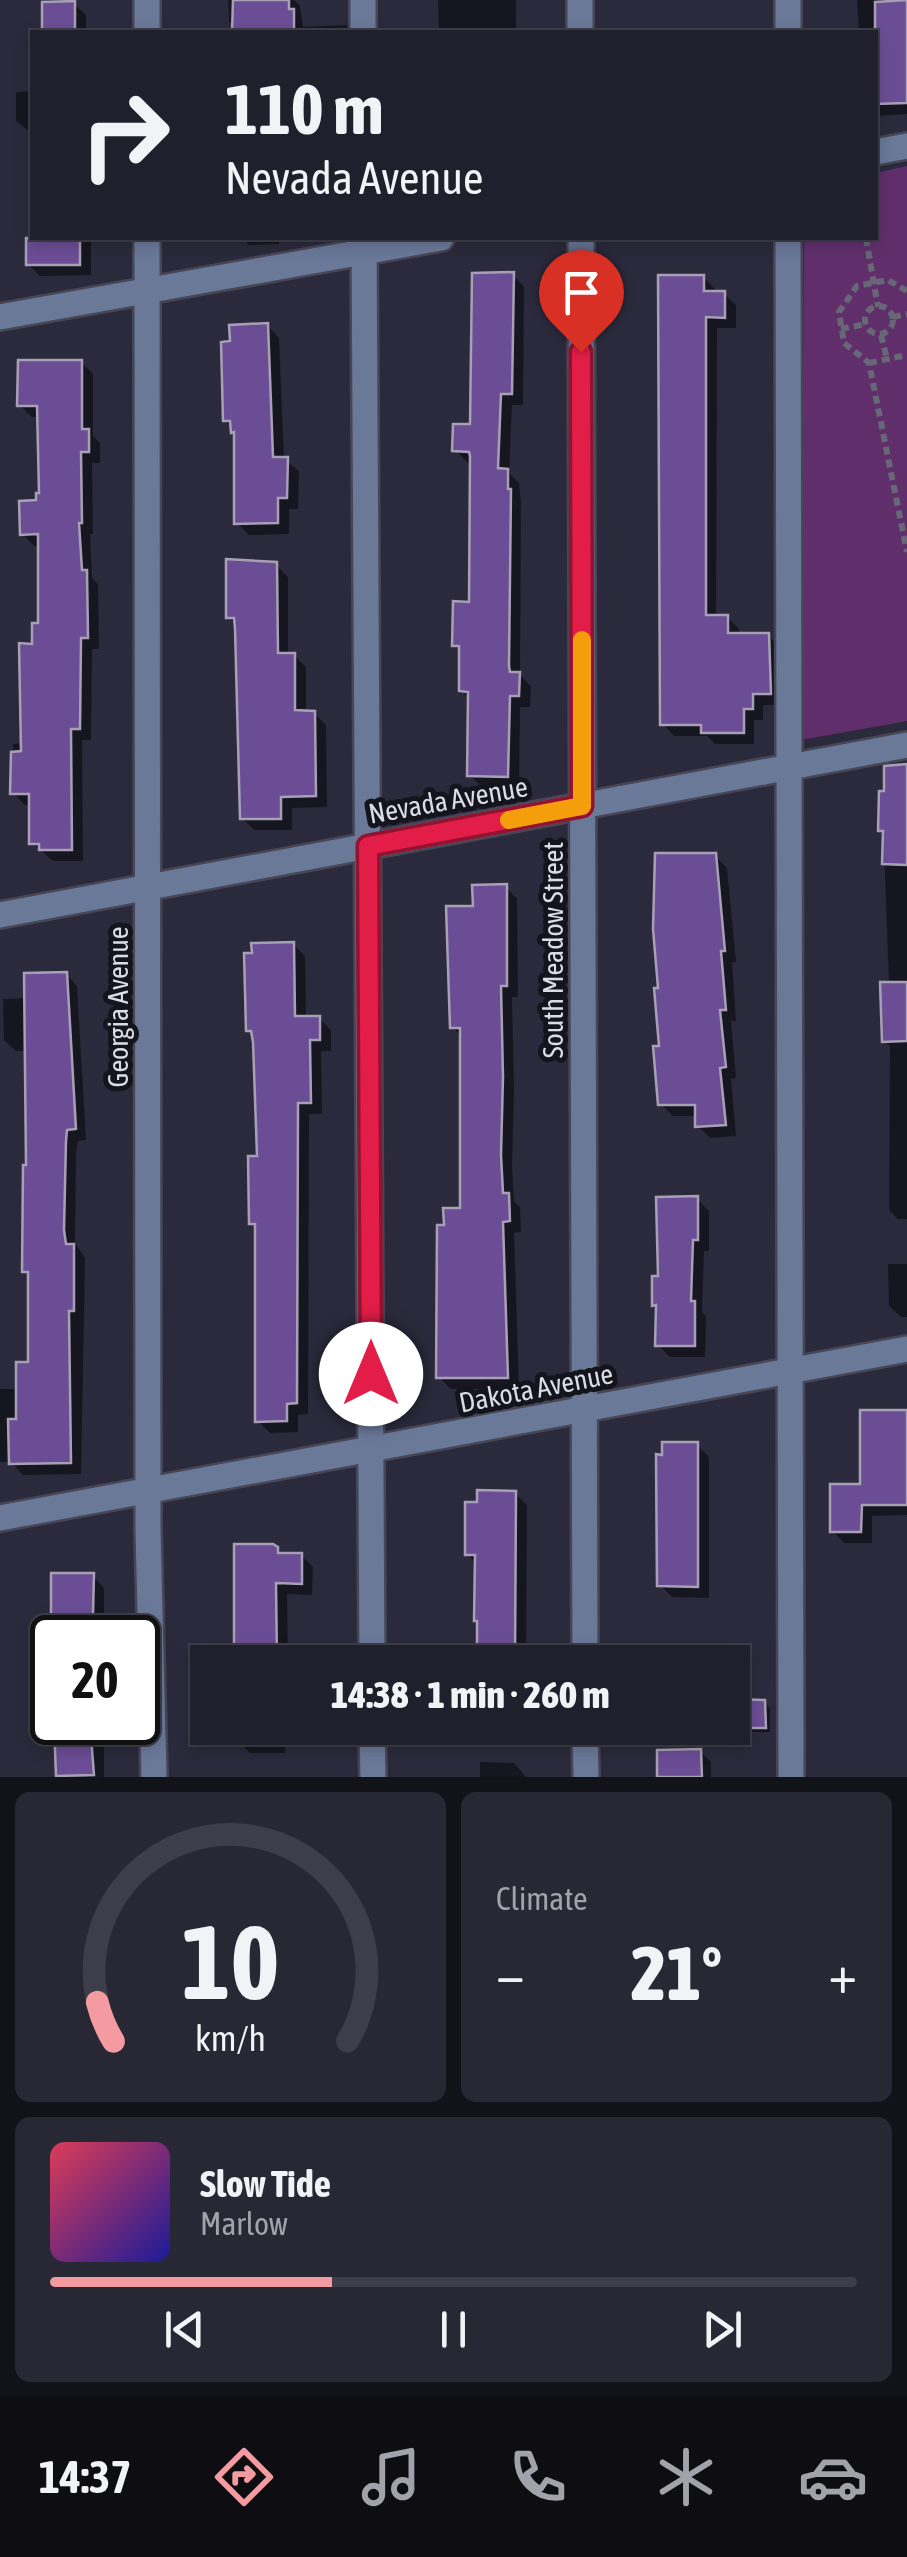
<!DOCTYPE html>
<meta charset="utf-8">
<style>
body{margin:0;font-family:"Asap Condensed",sans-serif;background:#282835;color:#f1f3f6;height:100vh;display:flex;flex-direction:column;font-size:38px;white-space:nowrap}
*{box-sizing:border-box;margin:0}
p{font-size:32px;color:#a2a3aa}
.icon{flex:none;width:55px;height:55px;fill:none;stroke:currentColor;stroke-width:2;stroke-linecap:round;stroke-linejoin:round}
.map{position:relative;height:1777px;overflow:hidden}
.details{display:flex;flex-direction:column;gap:15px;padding:15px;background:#121219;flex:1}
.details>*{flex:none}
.guide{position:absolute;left:30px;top:30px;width:848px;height:210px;border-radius:0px;box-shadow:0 5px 15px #0003,0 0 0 2px #3d3e49;background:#20202d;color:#f1f3f6;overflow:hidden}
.speed{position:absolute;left:30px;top:1615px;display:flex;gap:20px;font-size:50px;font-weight:700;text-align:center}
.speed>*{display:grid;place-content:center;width:130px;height:130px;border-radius:50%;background:#20202d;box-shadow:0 5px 15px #0003,0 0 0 2px #3d3e49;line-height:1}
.speed .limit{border:5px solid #111;border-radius:15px;background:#fff;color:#111}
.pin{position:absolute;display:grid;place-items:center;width:85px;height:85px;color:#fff;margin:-102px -42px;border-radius:50% 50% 50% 0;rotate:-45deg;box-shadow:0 0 10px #0007}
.pin .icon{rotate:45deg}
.me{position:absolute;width:110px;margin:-55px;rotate:0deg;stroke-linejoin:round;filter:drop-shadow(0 0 8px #0008)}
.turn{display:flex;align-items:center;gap:35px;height:210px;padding:0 30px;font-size:45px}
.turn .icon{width:130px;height:130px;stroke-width:2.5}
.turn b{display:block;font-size:70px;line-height:85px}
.big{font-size:75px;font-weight:800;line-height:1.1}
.details .tile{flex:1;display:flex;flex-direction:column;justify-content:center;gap:15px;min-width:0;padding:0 35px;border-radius:15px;background:#282835}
.details .dial{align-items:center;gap:0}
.dial svg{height:260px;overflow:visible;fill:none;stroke:#3d3e49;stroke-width:7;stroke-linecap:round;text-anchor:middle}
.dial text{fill:#f1f3f6;stroke:none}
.song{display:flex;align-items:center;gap:30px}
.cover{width:120px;height:120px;border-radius:15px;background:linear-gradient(135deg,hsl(350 70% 55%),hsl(240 70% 35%))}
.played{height:10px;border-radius:5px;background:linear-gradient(90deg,#f49aa1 35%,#3d3e49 35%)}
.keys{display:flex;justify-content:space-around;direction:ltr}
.heat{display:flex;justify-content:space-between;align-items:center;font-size:55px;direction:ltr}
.details .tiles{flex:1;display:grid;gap:15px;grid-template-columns:1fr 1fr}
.tile:last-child{grid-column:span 2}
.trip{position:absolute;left:190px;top:1645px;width:560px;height:100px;border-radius:0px;background:#20202d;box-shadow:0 5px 15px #0003,0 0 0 2px #3d3e49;font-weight:800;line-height:100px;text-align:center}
.menu{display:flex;height:160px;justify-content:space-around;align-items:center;background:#0d0d12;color:#a2a3aa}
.menu .icon{width:70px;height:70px}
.menu .selected{color:#f49aa1}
.menu b{font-size:45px;color:#f1f3f6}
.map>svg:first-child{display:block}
.green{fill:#602f6b}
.shadow{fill:#0007}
.building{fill:#6b4d95;stroke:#a7a0b5;stroke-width:2.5}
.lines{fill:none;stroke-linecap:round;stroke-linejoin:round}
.minor-casing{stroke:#464657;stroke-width:30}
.path{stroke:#676776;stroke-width:6;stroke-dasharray:8 5;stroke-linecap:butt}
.minor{stroke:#6b7999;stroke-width:25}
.route-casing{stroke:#92132f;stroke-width:25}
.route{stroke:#e11d48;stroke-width:18}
.slow{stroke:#f59e0b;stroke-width:18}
.labels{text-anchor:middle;stroke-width:10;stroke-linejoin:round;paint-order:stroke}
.street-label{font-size:28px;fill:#dadbe6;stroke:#14141c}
</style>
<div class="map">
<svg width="907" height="1777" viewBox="0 0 907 1777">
<rect width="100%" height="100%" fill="#2a2a3c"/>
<polygon class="green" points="907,166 907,721 801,740 804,238 875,238 875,173"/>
<g class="shadow">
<polygon points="228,0 294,0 300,6 303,27 346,25 354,32 236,32 229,21"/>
<polygon points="438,0 516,0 516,32 439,32"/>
<polygon points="857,0 907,0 907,114 875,116 875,32 859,32"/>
<polygon points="45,4 74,4 86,15 86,32 45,32"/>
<polygon points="32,91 32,238 91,238 91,275 40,276 28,264 31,133 16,121 16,92"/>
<polygon points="242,238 279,238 279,244 249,245"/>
<polygon points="513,275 524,287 523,405 512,405 509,473 519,483 521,503 520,675 531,686 530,707 520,707 519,788 482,787 470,775 471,700 461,690 462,652 455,645 472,604 472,462 467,462 455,450 473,426"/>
<polygon points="703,277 715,289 715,294 724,294 736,305 736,328 717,328 716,617 727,617 739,629 739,635 768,635 779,647 781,705 763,705 763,720 754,720 754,744 715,744 707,736 674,736 663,724"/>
<polygon points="268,326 279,338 284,459 299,471 298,509 289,509 289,534 249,535 237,523 237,435 225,420"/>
<polygon points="81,362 93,374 93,436 100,443 100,463 92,463 93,534 90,534 92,578 98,584 99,649 92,649 91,740 82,740 83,861 53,861 32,843 32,805 25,805 13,793 13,744 23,743 35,646 41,625 40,546 34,546 23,534 42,495 40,417 32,417 20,405"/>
<polygon points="276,565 288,577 288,655 294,655 306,667 306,713 314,713 326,725 327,807 292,808 292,830 254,830 242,818 237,626 229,617"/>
<polygon points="882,794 907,794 907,1219 898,1219 889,1210 890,1046 884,1041 889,985"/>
<polygon points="715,856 727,868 736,962 732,962 736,1021 731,1021 736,1078 731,1079 736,1136 710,1138 698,1126 698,1116 673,1116 661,1104 661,990"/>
<polygon points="506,887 517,899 518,997 512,997 514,1090 512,1168 514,1201 520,1207 521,1232 514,1233 519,1389 451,1389 439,1377 446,1228 463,1210 463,1037 452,1027 475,908"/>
<polygon points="293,944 305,956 306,1019 319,1018 331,1030 331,1051 321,1051 322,1114 309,1114 308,1414 298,1415 298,1432 270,1433 258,1421 258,1229 252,1223 260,1158 253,1034 249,1030"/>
<polygon points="66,974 77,986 86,1140 78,1141 76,1154 75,1243 85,1258 81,1474 23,1475 11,1462 0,1462 0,1389 18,1389 30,1365 30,1277 25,1271 28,1051 16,1051 4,1040 3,999 28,998"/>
<polygon points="697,1199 709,1211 709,1251 704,1251 702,1312 706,1316 705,1357 670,1357 658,1345 659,1309 654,1305"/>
<polygon points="888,1264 907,1264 907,1317 901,1317 889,1306"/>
<polygon points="907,1413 907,1515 872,1516 872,1543 844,1543 833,1531"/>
<polygon points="697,1445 709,1457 709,1598 672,1597 660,1585"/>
<polygon points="515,1493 527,1505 526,1662 479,1662 478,1565 467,1554"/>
<polygon points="237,1547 276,1549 283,1555 301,1555 313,1567 312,1595 287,1594 288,1662 237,1662"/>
<polygon points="53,1576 93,1576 104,1588 104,1638 55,1638"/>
<polygon points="764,1703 770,1708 770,1732 744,1732 739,1727"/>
<polygon points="57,1722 104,1722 104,1777 58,1775"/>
<polygon points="238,1728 285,1728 285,1753 250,1753 238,1741"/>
<polygon points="700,1752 711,1762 711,1777 659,1777"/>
<polygon points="480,1762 514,1763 526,1777 480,1777"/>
</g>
<g class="building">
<polygon points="233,0 289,0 289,9 294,9 294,32 232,32"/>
<polygon points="907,0 907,103 875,104 875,2"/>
<polygon points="75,1 75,32 42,32 42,2"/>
<rect x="26" y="238" width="54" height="27"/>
<polygon points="514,272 512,394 501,394 498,468 508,469 508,489 511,489 509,666 510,672 520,672 519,696 510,696 508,777 467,776 468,692 459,691 459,646 452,646 453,601 469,602 470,456 469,452 452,451 453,424 470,424 472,273"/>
<polygon points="658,275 704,275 704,291 725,291 725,318 706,317 706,615 728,615 728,633 769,633 771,694 753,694 753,709 744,709 744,733 701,733 701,725 660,725"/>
<polygon points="268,323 273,457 288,457 287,498 278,498 278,523 234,524 234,432 231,433 230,421 223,421 221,342 230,341 229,325"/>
<polygon points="18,360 82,360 82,429 89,429 89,452 81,452 82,523 79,523 82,570 87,570 88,638 81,638 80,729 71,729 72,850 39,850 39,844 29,844 29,794 10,794 11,752 21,751 19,643 32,644 32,623 38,623 38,534 20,535 19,501 36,500 36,493 39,493 37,406 17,406"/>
<polygon points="226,559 277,562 278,653 295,653 295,710 315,711 316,796 281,797 281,819 240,819 235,629 234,618 226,618"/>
<polygon points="907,764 907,865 882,864 883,831 878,831 879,791 884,791 884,766"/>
<polygon points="655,853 716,853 725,951 721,951 726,1010 720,1010 726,1067 720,1068 726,1125 695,1127 695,1105 658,1105 653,1046 659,1046 654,988 658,988 653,929"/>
<polygon points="507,884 507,986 501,986 503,1077 501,1155 503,1193 509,1193 510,1221 503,1222 508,1378 436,1378 437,1225 444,1225 443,1208 460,1208 460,1028 450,1028 446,906 473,906 472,885"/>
<polygon points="294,942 295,1016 320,1016 320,1040 310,1040 311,1103 298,1103 297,1403 287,1404 287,1421 255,1422 255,1224 249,1224 248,1156 257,1156 253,1042 251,1031 246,1031 244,953 252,953 251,943"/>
<polygon points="67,972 76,1129 67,1130 66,1141 64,1230 66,1244 74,1244 74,1311 69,1311 71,1463 9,1464 8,1419 16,1419 16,1362 28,1362 28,1272 22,1272 23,1165 26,1165 24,973"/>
<polygon points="880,982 907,982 907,1041 882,1042"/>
<polygon points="698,1196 698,1240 693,1240 691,1301 695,1301 695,1346 655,1346 656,1305 652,1306 652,1276 658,1276 656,1197"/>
<polygon points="860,1410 907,1410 907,1505 862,1505 861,1532 830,1532 830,1484 860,1484"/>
<polygon points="662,1442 698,1442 698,1587 657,1586 656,1454 662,1455"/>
<polygon points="477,1490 516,1491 515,1662 477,1662 477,1621 474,1621 475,1555 465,1555 465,1502 477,1502"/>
<polygon points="234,1544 273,1544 278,1547 278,1553 302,1553 302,1584 276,1583 277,1662 234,1662"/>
<polygon points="51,1573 94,1573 93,1615 51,1614"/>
<polygon points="736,1699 765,1700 766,1728 736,1728"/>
<polygon points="90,1723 94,1775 56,1776 54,1724"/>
<polygon points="701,1749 702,1777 657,1777 657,1750"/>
</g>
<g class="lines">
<defs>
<g id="minor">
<polyline points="147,0 147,32"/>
<polyline points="363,0 363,32"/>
<polyline points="580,0 580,32"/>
<polyline points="788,0 788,32"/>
<polyline points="875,152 907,146"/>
<polyline points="147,238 148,1529 154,1777"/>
<polyline points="364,238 372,1662"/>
<polyline points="581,238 585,1662"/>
<polyline points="788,238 791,1777"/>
<polyline points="0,317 441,238"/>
<polyline points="0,915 907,745"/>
<polyline points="0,1518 907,1349"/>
<polyline points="372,1728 373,1777"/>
<polyline points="585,1728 586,1777"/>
</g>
</defs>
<use href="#minor" class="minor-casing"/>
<g class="path">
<polyline points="866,238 878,307"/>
<polyline points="907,291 888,280 857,286 839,312 844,343 869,363 907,552"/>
<circle cx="879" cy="320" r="14"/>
<polyline points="893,317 907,314"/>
<polyline points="841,329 866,324"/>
<polyline points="881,335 887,359"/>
<polyline points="869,363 907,355"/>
</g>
<use href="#minor" class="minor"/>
</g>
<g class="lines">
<defs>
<polyline id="route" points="371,1374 368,846 582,806 581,352"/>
</defs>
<use href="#route" class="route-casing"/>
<use href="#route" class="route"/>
<polyline class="slow" points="509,820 582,806 582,640"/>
</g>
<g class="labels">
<g class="street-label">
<text transform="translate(448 800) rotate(-10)" y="10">Nevada Avenue</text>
<text transform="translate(553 950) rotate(-90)" y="10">South Meadow Street</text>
<text transform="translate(118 1007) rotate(-90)" y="10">Georgia Avenue</text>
<text transform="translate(536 1388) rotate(-11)" y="10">Dakota Avenue</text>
</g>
</g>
</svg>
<div class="speed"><div class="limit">20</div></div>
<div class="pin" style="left:581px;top:352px;background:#d93025"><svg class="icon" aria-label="arrive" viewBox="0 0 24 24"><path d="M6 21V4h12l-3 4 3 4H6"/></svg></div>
<svg class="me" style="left:371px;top:1374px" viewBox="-20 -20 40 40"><circle r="19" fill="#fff"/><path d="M0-13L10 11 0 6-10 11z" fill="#e11d48"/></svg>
<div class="trip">14:38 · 1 min · 260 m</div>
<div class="guide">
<div class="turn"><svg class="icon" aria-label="right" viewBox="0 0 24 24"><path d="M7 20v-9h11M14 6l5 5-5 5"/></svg><div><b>110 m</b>Nevada Avenue</div></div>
</div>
</div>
<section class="details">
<div class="tiles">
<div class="tile dial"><svg viewBox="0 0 100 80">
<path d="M14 69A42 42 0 1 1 86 69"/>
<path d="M14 69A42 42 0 0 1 9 57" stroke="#f49aa1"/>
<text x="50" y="56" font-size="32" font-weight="700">10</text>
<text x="50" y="72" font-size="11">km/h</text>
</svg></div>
<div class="tile"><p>Climate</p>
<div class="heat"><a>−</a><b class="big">21°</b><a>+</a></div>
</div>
<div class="tile">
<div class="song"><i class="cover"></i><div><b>Slow Tide</b><p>Marlow</p></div></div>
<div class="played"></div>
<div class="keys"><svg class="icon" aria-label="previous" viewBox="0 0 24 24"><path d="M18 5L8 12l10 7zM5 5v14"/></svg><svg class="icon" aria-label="pause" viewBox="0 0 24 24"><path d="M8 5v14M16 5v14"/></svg><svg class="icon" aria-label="next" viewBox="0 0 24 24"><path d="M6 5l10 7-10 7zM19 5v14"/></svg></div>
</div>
</div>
</section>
<nav class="menu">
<b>14:37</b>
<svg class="icon selected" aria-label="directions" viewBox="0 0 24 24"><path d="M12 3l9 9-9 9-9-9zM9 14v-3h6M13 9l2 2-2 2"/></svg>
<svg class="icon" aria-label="music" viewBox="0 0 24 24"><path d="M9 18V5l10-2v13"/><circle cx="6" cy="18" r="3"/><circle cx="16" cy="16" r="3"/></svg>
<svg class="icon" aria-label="phone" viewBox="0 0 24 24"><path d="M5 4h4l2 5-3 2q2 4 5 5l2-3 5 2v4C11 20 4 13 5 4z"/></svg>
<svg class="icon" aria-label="climate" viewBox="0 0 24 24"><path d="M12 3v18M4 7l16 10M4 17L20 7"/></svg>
<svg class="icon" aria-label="car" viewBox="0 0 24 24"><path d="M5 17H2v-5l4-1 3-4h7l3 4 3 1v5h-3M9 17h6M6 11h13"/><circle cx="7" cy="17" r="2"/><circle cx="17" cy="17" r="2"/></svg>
</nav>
